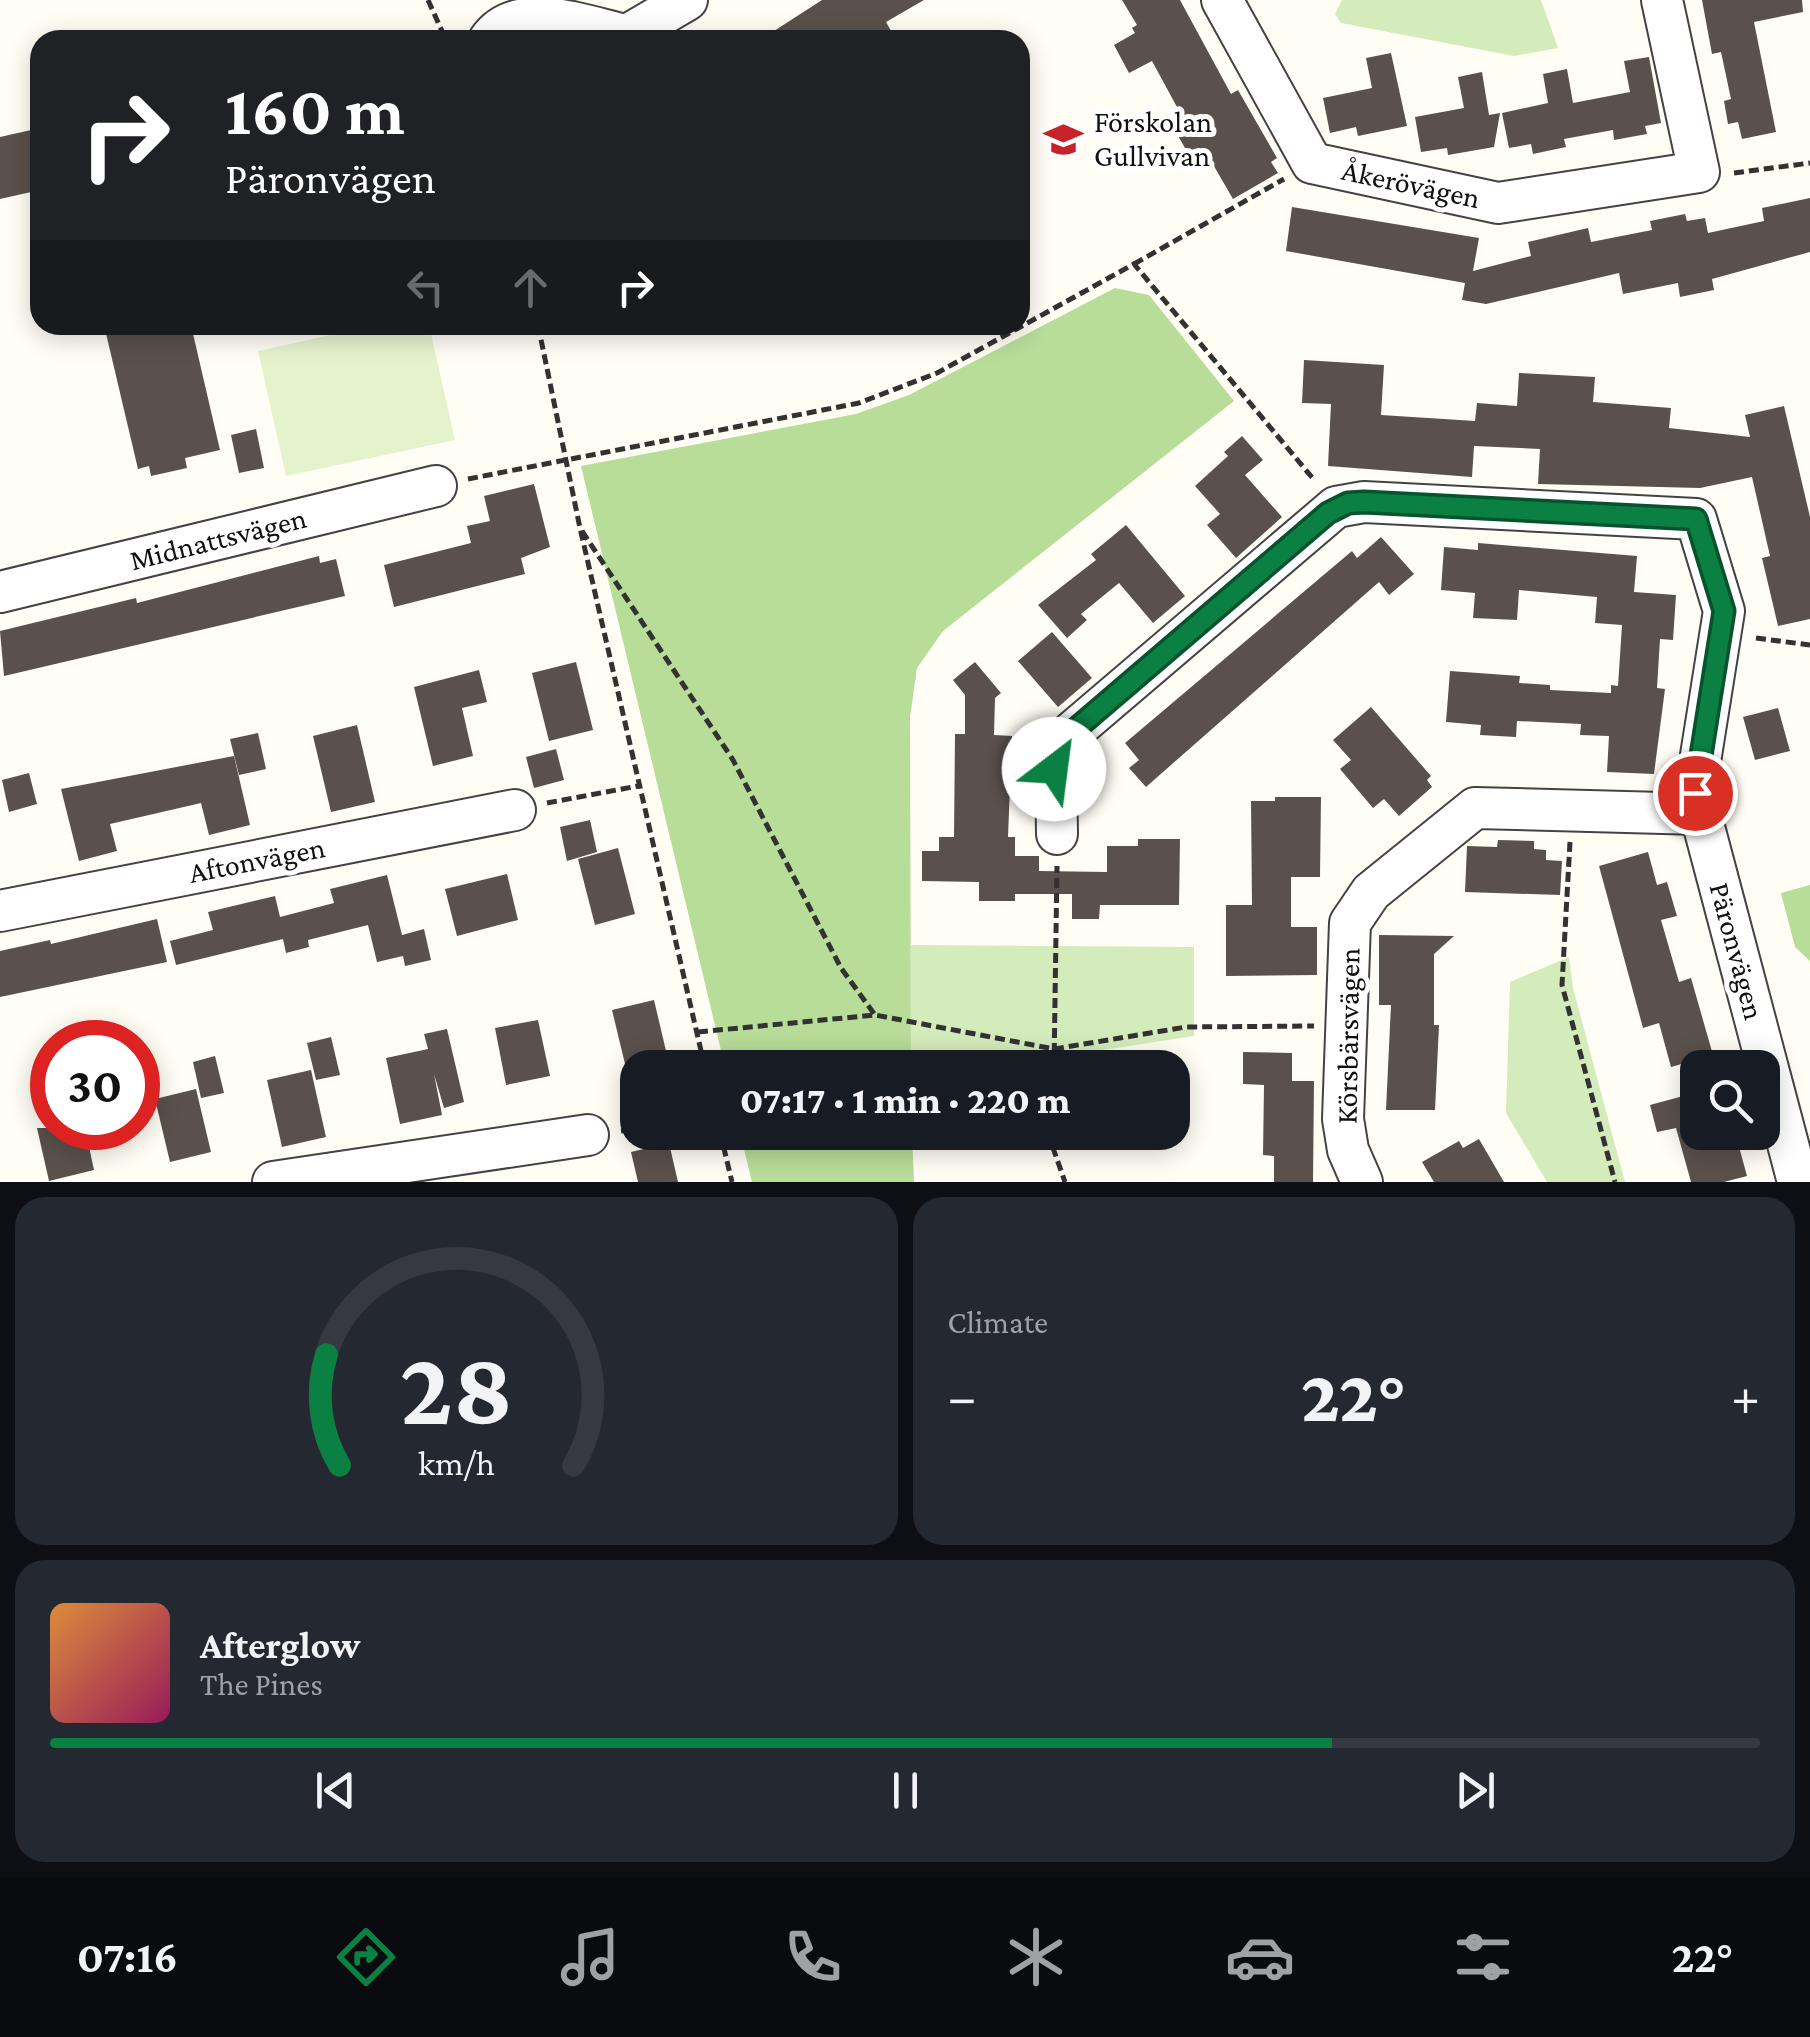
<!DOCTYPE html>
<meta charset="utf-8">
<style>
body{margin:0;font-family:"Crimson Pro",serif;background:#242831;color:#f1f3f6;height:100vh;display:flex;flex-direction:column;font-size:38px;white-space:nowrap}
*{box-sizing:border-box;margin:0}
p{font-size:32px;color:#9ea1a6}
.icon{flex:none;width:55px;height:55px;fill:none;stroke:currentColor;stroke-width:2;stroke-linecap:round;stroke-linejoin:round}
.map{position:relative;height:1182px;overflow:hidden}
.side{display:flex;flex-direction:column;gap:15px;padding:15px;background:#0d0f14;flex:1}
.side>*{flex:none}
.top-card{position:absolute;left:30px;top:30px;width:1000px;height:305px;border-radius:30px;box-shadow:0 5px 25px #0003;background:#202124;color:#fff;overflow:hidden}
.buttons{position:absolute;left:1680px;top:1050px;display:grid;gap:20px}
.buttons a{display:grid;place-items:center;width:100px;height:100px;border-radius:20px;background:#171b24;box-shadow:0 5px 25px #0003;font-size:50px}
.speed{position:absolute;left:30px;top:1020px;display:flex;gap:20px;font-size:50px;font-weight:700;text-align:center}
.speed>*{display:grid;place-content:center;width:130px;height:130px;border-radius:50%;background:#171b24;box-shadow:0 5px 25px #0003;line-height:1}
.speed .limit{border:15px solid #d22;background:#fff;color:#111}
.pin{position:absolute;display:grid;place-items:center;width:85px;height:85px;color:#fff;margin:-42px;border:5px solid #fff;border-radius:50%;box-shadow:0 2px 10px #0007}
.me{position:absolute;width:110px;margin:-55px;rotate:30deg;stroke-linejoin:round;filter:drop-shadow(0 0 8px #0008)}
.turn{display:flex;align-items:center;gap:35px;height:210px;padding:0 30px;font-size:45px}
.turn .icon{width:130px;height:130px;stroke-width:2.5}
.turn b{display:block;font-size:70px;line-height:85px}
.lanes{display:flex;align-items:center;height:95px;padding:0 30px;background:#0003;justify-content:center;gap:50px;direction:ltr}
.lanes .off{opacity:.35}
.big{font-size:75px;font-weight:800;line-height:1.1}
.side .tile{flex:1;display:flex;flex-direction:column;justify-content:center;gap:15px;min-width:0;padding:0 35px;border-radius:30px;background:#242831}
.side .dial{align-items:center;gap:0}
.dial svg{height:260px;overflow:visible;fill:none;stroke:#363941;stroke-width:7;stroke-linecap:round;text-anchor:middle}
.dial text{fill:#f1f3f6;stroke:none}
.song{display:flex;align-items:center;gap:30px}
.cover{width:120px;height:120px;border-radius:15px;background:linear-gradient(135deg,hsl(30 70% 55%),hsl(330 70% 35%))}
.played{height:10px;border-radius:5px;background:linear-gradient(90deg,#0b8043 75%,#363941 75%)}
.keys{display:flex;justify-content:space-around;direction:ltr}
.heat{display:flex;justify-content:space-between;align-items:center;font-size:55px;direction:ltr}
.side .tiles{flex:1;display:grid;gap:15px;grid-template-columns:1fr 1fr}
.tile:last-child{grid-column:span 2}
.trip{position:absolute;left:620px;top:1050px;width:570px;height:100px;border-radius:30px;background:#171b24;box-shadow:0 5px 25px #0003;font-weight:800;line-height:100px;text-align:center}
.menu{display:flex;height:160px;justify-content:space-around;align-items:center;background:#090b0e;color:#9ea1a6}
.menu .icon{width:70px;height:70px}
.menu .active{color:#0b8043}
.menu b{font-size:45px;color:#f1f3f6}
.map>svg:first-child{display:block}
.green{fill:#d4ecbb}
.forest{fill:#b7dd99}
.pitch{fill:#e5f3cd}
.building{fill:#5a514c}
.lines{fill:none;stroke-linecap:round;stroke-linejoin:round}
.minor-casing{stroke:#434343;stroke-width:44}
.path{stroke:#323232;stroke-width:5;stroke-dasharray:10 5;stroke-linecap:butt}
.minor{stroke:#fff;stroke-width:40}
.route-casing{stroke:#07532c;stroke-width:25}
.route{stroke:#0b8043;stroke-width:18}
.labels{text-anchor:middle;stroke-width:10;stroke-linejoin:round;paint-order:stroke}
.poi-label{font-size:30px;fill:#101010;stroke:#fff;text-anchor:start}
.street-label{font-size:30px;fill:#101010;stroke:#fff}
</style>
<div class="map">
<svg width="1810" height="1182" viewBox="0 0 1810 1182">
<rect width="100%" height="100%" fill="#fffdf4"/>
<g class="green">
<polygon points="1342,0 1541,0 1558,48 1514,56 1341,23 1335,14"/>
<polygon points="911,945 1194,947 1194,1036 991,1067 911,1067"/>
<polygon points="1569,957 1573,988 1625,1182 1547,1182 1506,1113 1510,982"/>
</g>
<g class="forest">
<polygon points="1115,288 1149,295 1234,401 943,631 917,668 910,717 911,1067 725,1067 581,466 856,414 909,395"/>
<polygon points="1810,885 1810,961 1795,947 1781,893"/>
<polygon points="740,1133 912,1133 914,1182 752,1182"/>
</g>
<polygon class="pitch" points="376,325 429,325 455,440 286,476 258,351"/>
<g class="building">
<polygon points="822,0 924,0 886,22 896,40 760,40"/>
<polygon points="1122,0 1180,0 1231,94 1238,90 1277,158 1271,162 1278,173 1233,199 1211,161 1197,169 1173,127 1184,120 1152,61 1129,73 1114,45 1135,33 1132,28 1137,25"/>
<polygon points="1702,0 1802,0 1803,12 1754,22 1776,132 1742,139 1738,122 1728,124 1724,101 1731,99 1721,52 1712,54"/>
<polygon points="1391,53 1407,126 1358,136 1356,127 1330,133 1323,98 1372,88 1366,58"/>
<polygon points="1649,57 1661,123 1645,126 1647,134 1614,140 1613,130 1564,139 1566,147 1533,154 1531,144 1509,148 1502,113 1548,103 1543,74 1567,69 1573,103 1630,92 1624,61"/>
<polygon points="1482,72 1489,115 1500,113 1494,147 1448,155 1447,148 1421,152 1415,117 1464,108 1458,77"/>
<polygon points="40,128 40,190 0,199 0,137"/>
<polygon points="1810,198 1810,252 1712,279 1714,290 1680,297 1678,283 1623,294 1619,273 1486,304 1462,300 1465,283 1286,251 1292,207 1479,238 1473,271 1531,256 1528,242 1588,228 1591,242 1652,230 1650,221 1685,214 1687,221 1705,218 1708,233 1764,221 1762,208"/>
<polygon points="104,325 191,325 220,450 185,458 187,468 151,476 149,466 138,469"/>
<polygon points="1304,360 1384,365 1381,415 1475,421 1477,403 1517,406 1519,373 1595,377 1593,402 1671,408 1669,428 1750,437 1745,415 1784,406 1810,517 1810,619 1778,626 1762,558 1770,556 1752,477 1700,488 1538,484 1540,449 1474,446 1472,477 1328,466 1331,404 1302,403"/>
<polygon points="256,429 264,468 239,473 231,435"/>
<polygon points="1242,436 1263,460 1245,475 1282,517 1236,558 1207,525 1220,514 1195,486 1228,456 1224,452"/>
<polygon points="534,484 550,547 521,558 525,574 394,607 384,565 471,543 467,526 490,521 484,496"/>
<polygon points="1126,525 1185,596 1153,623 1119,583 1081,614 1087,620 1067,638 1038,605 1096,560 1091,554"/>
<polygon points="1381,537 1414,574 1389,595 1379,582 1146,787 1129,768 1139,760 1125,743 1352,551 1357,558"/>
<polygon points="1478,543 1637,556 1634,592 1676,595 1673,640 1660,639 1657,688 1665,689 1654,774 1607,772 1609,736 1580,735 1581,724 1517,721 1516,737 1480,735 1481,725 1446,722 1450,671 1520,676 1519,683 1550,685 1550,690 1611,693 1611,685 1618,686 1622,625 1595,623 1597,597 1519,590 1517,620 1473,618 1475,593 1441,590 1444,547 1478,550"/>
<polygon points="319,556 320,563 336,559 345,596 4,676 0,631 136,598 137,603"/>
<polygon points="1052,632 1092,678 1058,707 1018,661"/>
<polygon points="576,662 593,730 549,741 532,673"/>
<polygon points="975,662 1001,693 995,698 994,735 1012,736 1008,837 1015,837 1015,856 1039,856 1039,871 1107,872 1107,846 1138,846 1138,839 1180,839 1179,905 1100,905 1099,919 1072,919 1072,894 1015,894 1015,901 979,901 979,882 922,881 922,851 939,851 939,837 954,837 955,734 965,734 965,695 953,680"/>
<polygon points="479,670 487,702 462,708 473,756 433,766 414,687"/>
<polygon points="1371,707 1431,776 1427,780 1432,787 1399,816 1384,799 1373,808 1340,769 1351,760 1333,740"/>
<polygon points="1778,708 1790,751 1755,760 1743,717"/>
<polygon points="357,725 375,802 331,812 313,736"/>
<polygon points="258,733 266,769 239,775 230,739"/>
<polygon points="556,749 564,780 534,788 526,757"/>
<polygon points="234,756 250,825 209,835 201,803 110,824 117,851 79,861 61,789"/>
<polygon points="29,773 37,804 9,812 2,780"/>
<polygon points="1275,797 1321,797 1320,877 1291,877 1291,927 1317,927 1317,975 1226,976 1226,905 1252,905 1251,801 1275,801"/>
<polygon points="590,820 597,852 567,861 560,827"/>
<polygon points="1498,840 1534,841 1534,849 1546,850 1546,860 1562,861 1560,895 1465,892 1467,846 1497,847"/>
<polygon points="618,848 635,914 595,925 578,859"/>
<polygon points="1648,852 1657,885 1667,882 1677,916 1661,920 1679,982 1691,978 1713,1055 1671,1067 1659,1023 1643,1028 1599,866"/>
<polygon points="507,874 518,920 457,936 445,889"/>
<polygon points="387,875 402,935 424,929 431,960 405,966 403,956 377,962 368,925 308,940 309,947 286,953 283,939 176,965 170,941 213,930 208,912 275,896 280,917 334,903 330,889"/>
<polygon points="157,919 167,962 0,997 0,951 50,940 51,944"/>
<polygon points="1379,935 1454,936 1434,954 1434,1025 1439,1025 1435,1110 1386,1110 1391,1005 1379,1005"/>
<polygon points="654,1000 670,1068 626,1068 612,1010"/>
<polygon points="538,1020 550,1076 506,1085 495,1028"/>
<polygon points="447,1029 464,1102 444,1108 434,1074 442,1115 400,1124 386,1058 428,1049 424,1034"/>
<polygon points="331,1037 340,1075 316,1080 307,1043"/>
<polygon points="1243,1052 1292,1053 1292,1081 1314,1081 1313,1182 1274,1182 1274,1156 1263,1155 1264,1085 1243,1084"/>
<polygon points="215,1056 224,1093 201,1098 193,1062"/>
<polygon points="311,1070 326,1137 282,1147 267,1080"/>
<polygon points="196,1089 211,1152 170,1162 155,1099"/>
<polygon points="1698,1092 1698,1132 1735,1132 1747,1176 1724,1182 1691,1182 1676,1128 1657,1132 1650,1105"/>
<polygon points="37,1128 85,1128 94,1170 49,1181"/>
<polygon points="1479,1139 1504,1182 1434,1182 1422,1162 1459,1141 1463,1148"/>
<polygon points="669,1143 678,1182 638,1182 631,1152"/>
</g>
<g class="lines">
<defs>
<g id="minor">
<polyline points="1222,0 1312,163 1498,203 1699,172 1662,0"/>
<path d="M489,40C517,0 582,25 625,35"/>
<polyline points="619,40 687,0"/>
<polyline points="0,592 436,486"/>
<polyline points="1057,834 1056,761 1071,733 1336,507 1364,502 1696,519 1724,611 1695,793 1798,1182"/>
<polyline points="0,911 515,810"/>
<polyline points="273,1182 588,1135"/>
<polyline points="1362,1182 1348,1150 1343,1119 1350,923 1371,892 1475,808 1700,814"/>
</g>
</defs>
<use href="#minor" class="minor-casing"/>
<g class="path">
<polyline points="428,0 446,40"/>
<polyline points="1734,173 1810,163"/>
<polyline points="1134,264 1284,179"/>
<polyline points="538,325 580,528 705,1068"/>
<polyline points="468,479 859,403 937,373 1134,264 1315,481"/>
<polyline points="582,531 733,760 841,968 875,1015"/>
<polyline points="1756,638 1810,645"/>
<polyline points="547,803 638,786"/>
<polyline points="1570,842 1562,985 1615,1182"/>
<polyline points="698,1032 875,1015 1054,1049 1186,1027 1314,1026"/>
<polyline points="1054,1068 1057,866"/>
<polyline points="621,1131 638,1129"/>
<polyline points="720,1132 732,1182"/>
<polyline points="1053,1132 1053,1148 1065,1182"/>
</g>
<use href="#minor" class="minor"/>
</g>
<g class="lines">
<defs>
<polyline id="route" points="1054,769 1058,752 1071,733 1328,513 1348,503 1364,502 1696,519 1724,611 1695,793"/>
</defs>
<use href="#route" class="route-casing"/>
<use href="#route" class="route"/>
</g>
<defs>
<symbol id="school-bare" viewBox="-9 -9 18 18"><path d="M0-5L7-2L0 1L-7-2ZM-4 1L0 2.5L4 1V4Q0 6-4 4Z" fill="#c72227" stroke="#fff" stroke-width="2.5" paint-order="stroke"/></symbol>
</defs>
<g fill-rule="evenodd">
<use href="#school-bare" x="1036" y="112" width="55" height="55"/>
</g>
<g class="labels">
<g class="poi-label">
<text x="1094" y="132">Förskolan<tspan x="1094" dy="34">Gullvivan</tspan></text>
</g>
<g class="street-label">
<text transform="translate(1411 184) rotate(12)" y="10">Åkerövägen</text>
<text transform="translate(218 539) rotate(-14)" y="10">Midnattsvägen</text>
<text transform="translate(257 860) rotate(-11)" y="10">Aftonvägen</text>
<text transform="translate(1737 951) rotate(75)" y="10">Päronvägen</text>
<text transform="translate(1348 1036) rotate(-89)" y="10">Körsbärsvägen</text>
</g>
</g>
</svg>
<div class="buttons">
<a><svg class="icon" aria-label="search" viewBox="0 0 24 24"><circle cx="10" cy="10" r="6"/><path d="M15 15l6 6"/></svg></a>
</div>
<div class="speed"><div class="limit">30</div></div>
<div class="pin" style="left:1695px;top:793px;background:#d93025"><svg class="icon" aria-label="arrive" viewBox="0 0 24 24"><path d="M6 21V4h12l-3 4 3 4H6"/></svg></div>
<svg class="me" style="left:1054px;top:769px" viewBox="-20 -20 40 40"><circle r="19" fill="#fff"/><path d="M0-13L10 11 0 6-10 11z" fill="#0b8043"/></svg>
<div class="trip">07:17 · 1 min · 220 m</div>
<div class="top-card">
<div class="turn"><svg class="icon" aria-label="right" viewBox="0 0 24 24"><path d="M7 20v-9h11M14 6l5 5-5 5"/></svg><div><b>160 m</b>Päronvägen</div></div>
<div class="lanes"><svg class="icon off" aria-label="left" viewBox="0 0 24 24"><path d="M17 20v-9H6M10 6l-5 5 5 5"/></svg><svg class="icon off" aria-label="ahead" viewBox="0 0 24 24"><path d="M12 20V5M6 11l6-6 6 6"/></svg><svg class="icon" aria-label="right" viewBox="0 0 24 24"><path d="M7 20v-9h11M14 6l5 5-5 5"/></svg></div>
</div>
</div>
<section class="side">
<div class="tiles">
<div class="tile dial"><svg viewBox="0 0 100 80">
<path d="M14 69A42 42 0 1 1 86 69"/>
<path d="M14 69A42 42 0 0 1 10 35" stroke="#0b8043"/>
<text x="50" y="56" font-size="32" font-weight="700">28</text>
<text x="50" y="72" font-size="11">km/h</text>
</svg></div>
<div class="tile"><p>Climate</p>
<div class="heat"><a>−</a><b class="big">22°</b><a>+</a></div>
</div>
<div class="tile">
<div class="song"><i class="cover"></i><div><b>Afterglow</b><p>The Pines</p></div></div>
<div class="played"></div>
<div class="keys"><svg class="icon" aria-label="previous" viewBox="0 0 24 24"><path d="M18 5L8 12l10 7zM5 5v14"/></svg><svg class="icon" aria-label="pause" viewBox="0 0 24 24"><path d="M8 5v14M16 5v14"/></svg><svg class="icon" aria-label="next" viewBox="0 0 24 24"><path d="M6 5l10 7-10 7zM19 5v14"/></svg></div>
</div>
</div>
</section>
<nav class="menu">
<b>07:16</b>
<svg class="icon active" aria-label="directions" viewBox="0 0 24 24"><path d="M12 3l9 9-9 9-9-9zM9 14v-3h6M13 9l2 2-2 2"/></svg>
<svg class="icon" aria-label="music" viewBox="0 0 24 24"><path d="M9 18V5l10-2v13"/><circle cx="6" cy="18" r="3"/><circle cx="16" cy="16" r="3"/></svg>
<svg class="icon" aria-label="phone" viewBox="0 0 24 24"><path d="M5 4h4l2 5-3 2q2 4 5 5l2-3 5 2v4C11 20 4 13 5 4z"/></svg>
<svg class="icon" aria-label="climate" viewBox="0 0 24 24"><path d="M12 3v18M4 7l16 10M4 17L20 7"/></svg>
<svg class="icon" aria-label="car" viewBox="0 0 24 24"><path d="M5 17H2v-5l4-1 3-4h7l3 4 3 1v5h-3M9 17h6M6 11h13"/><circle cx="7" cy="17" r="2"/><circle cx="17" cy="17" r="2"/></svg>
<svg class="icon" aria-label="filters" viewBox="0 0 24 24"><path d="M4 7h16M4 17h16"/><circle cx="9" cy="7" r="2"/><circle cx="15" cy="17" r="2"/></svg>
<b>22°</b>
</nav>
